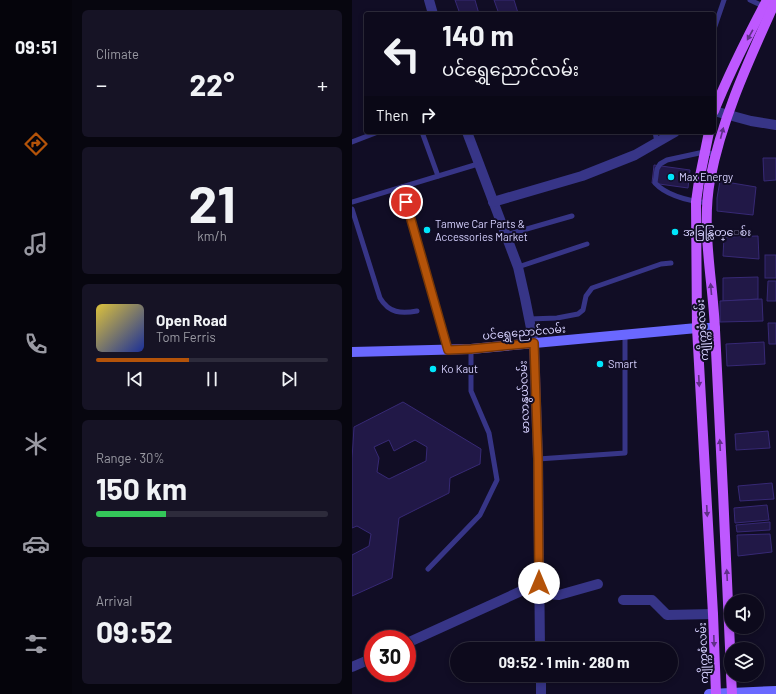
<!DOCTYPE html>
<meta charset="utf-8">
<style>
body{margin:0;font-family:Barlow,"Noto Sans Myanmar",sans-serif;background:#161325;color:#f1f3f6;height:100vh;display:flex;flex-direction:column;font-size:15px;white-space:nowrap}
*{box-sizing:border-box;margin:0}
p{font-size:13px;color:#9a9aa3}
.icon{flex:none;width:22px;height:22px;fill:none;stroke:currentColor;stroke-width:2;stroke-linecap:round;stroke-linejoin:round}
.map{position:relative;flex:1;overflow:hidden}
.drawer{display:flex;flex-direction:column;gap:10px;padding:10px;background:#07060f;width:280px}
.drawer>*{flex:none}
.hud{position:absolute;left:12px;top:12px;width:352px;height:122px;border-radius:4px;box-shadow:0 2px 6px #0003,0 0 0 1px #2d2b3b;background:#0d0a1c;color:#f1f3f6;overflow:hidden}
.fabs{position:absolute;left:372px;top:594px;display:grid;gap:8px}
.fabs a{display:grid;place-items:center;width:40px;height:40px;border-radius:50%;background:#0d0a1c;box-shadow:0 2px 6px #0003,0 0 0 1px #2d2b3b;font-size:20px}
.speed{position:absolute;left:12px;top:630px;display:flex;gap:8px;font-size:20px;font-weight:700;text-align:center}
.speed>*{display:grid;place-content:center;width:52px;height:52px;border-radius:50%;background:#0d0a1c;box-shadow:0 2px 6px #0003,0 0 0 1px #2d2b3b;line-height:1}
.speed .limit{border:6px solid #d22;background:#fff;color:#111}
.pin{position:absolute;display:grid;place-items:center;width:34px;height:34px;color:#fff;margin:-17px;border:2px solid #fff;border-radius:50%;box-shadow:0 1px 4px #0007}
.me{position:absolute;width:44px;margin:-22px;rotate:0deg;stroke-linejoin:round;filter:drop-shadow(0 0 3px #0008)}
.turn{display:flex;align-items:center;gap:14px;height:84px;padding:0 12px;font-size:18px}
.turn .icon{width:52px;height:52px;stroke-width:2.5}
.turn b{display:block;font-size:28px;line-height:34px}
.then{display:flex;align-items:center;height:38px;padding:0 12px;background:#0003;gap:8px;font-size:15px}
.big{font-size:30px;font-weight:700;line-height:1.1}
.drawer .card{flex:1;display:flex;flex-direction:column;justify-content:center;gap:6px;min-width:0;padding:0 14px;border-radius:6px;background:#161325}
.drawer .dial{align-items:center;gap:0}
.dial b{font-size:52px;line-height:1}
.song{display:flex;align-items:center;gap:12px}
.cover{width:48px;height:48px;border-radius:6px;background:linear-gradient(135deg,hsl(50 70% 55%),hsl(230 70% 35%))}
.played{height:4px;border-radius:2px;background:linear-gradient(90deg,#b45309 40%,#2d2b3b 40%)}
.keys{display:flex;justify-content:space-around;direction:ltr}
.heat{display:flex;justify-content:space-between;align-items:center;font-size:22px;direction:ltr}
.charge{height:6px;border-radius:3px;background:linear-gradient(90deg,#34c759 30%,#2d2b3b 0)}
.trip{position:absolute;left:98px;top:642px;width:228px;height:40px;border-radius:20px;background:#0d0a1c;box-shadow:0 2px 6px #0003,0 0 0 1px #2d2b3b;font-weight:700;line-height:40px;text-align:center}
main{display:flex;flex:1;min-height:0}
.menu{display:flex;flex-direction:column;width:72px;justify-content:space-around;align-items:center;background:#05040b;color:#9a9aa3}
.menu .icon{width:28px;height:28px}
.menu .current{color:#b45309}
.menu b{font-size:18px;color:#f1f3f6}
.map>svg:first-child{display:block}
.building{fill:#211847;stroke:#372975;fill-rule:evenodd}
.lines{fill:none;stroke-linecap:round;stroke-linejoin:round}
.lane{stroke:#373587;stroke-width:5}
.street{stroke:#373587;stroke-width:10}
.secondary{stroke:#6a68ff;stroke-width:10}
.primary{stroke:#be58ff;stroke-width:10}
.oneway{fill:#5f2f87}
.route-casing{stroke:#753606;stroke-width:10}
.route{stroke:#b45309;stroke-width:7}
.poi-dot{fill:#00e6fc;stroke:#110d25;stroke-width:1.5}
.labels{text-anchor:middle;stroke-width:4;stroke-linejoin:round;paint-order:stroke}
.poi-label{font-size:11px;fill:#d6d1ff;stroke:#110d25;text-anchor:start}
.street-label{font-size:11px;fill:#d6d1ff;stroke:#110d25}
</style>
<main>
<nav class="menu">
<b>09:51</b>
<svg class="icon current" aria-label="directions" viewBox="0 0 24 24"><path d="M12 3l9 9-9 9-9-9zM9 14v-3h6M13 9l2 2-2 2"/></svg>
<svg class="icon" aria-label="music" viewBox="0 0 24 24"><path d="M9 18V5l10-2v13"/><circle cx="6" cy="18" r="3"/><circle cx="16" cy="16" r="3"/></svg>
<svg class="icon" aria-label="phone" viewBox="0 0 24 24"><path d="M5 4h4l2 5-3 2q2 4 5 5l2-3 5 2v4C11 20 4 13 5 4z"/></svg>
<svg class="icon" aria-label="climate" viewBox="0 0 24 24"><path d="M12 3v18M4 7l16 10M4 17L20 7"/></svg>
<svg class="icon" aria-label="car" viewBox="0 0 24 24"><path d="M5 17H2v-5l4-1 3-4h7l3 4 3 1v5h-3M9 17h6M6 11h13"/><circle cx="7" cy="17" r="2"/><circle cx="17" cy="17" r="2"/></svg>
<svg class="icon" aria-label="filters" viewBox="0 0 24 24"><path d="M4 7h16M4 17h16"/><circle cx="9" cy="7" r="2"/><circle cx="15" cy="17" r="2"/></svg>
</nav>
<section class="drawer">
<div class="card"><p>Climate</p>
<div class="heat"><a>−</a><b class="big">22°</b><a>+</a></div>
</div>
<div class="card dial"><b>21</b><p>km/h</p></div>
<div class="card">
<div class="song"><i class="cover"></i><div><b>Open Road</b><p>Tom Ferris</p></div></div>
<div class="played"></div>
<div class="keys"><svg class="icon" aria-label="previous" viewBox="0 0 24 24"><path d="M18 5L8 12l10 7zM5 5v14"/></svg><svg class="icon" aria-label="pause" viewBox="0 0 24 24"><path d="M8 5v14M16 5v14"/></svg><svg class="icon" aria-label="next" viewBox="0 0 24 24"><path d="M6 5l10 7-10 7zM19 5v14"/></svg></div>
</div>
<div class="card"><p>Range · 30%</p><b class="big">150 km</b><div class="charge"></div></div>
<div class="card"><p>Arrival</p><b class="big">09:52</b></div>
</section>
<div class="map">
<svg width="424" height="694" viewBox="0 0 424 694">
<rect width="100%" height="100%" fill="#110d25"/>
<g class="building">
<polygon points="103,0 123,0 127,14 108,14"/>
<polygon points="142,0 162,0 166,13 147,14"/>
<polygon points="411,158 424,158 424,180 412,181"/>
<polygon points="302,165 338,170 336,188 300,183"/>
<polygon points="368,181 404,187 401,215 365,211 365,198"/>
<polygon points="406,236 407,259 371,256 372,237"/>
<rect x="413" y="255" width="11" height="23"/>
<polygon points="406,277 406,299 371,301 371,278"/>
<polygon points="416,281 424,281 424,301 415,301"/>
<polygon points="410,299 411,321 368,322 368,301"/>
<polygon points="416,323 424,323 424,344 417,344"/>
<polygon points="412,342 413,364 375,366 374,344"/>
<path d="M51,402L129,449L128,464L98,478L97,493L47,518L40,578L0,596V555L17,546L19,534L5,526L0,528V459L2,427ZM37,440L42,451L63,440L75,447L74,461L37,479L25,472L27,458L22,447Z"/>
<polygon points="416,431 418,448 384,450 383,434"/>
<polygon points="420,483 422,499 388,501 386,486"/>
<polygon points="415,505 417,520 383,523 382,508"/>
<polygon points="418,522 418,530 385,532 384,525"/>
<polygon points="418,534 420,552 386,556 385,535"/>
</g>
<g class="lines">
<g class="lane">
<polyline points="398,0 413,7"/>
<polyline points="362,29 372,0"/>
<polyline points="70,132 86,176"/>
<polyline points="303,132 305,142"/>
<polyline points="0,142 26,132"/>
<polyline points="50,187 96,350"/>
<polyline points="0,202 126,164"/>
<path d="M356,203C338,201 316,197 303,183L305,169L308,164L315,160L352,152L365,155"/>
<path d="M0,209L28,298C37,313 49,314 65,311"/>
<polyline points="154,235 220,216"/>
<polyline points="166,267 235,244"/>
<polyline points="177,319 205,318 226,314 231,310 234,296 240,288 309,264 319,263"/>
<polyline points="186,459 273,453 273,335"/>
<polyline points="76,569 128,515 145,480 137,433 119,391 119,349"/>
</g>
<g class="street">
<polyline points="77,0 81,14"/>
<polyline points="362,111 399,121 424,125"/>
<polyline points="115,132 166,267 173,298 182,343 186,459 188,649"/>
<polyline points="141,202 230,176 283,155 323,132"/>
<polyline points="187,593 207,595 246,584"/>
<polyline points="271,600 300,600 315,615 361,614"/>
<polyline points="55,643 187,583"/>
<polyline points="0,667 21,658"/>
<polyline points="189,675 189,694"/>
</g>
<g class="secondary">
<polyline points="0,352 119,349 345,328 363,328"/>
<polyline points="357,694 424,691"/>
</g>
<g class="primary">
<path d="M362,111C377,73 396,36 415,0"/>
<polyline points="357,132 347,181 344,202 345,328 361,614 364,694"/>
<path d="M379,670C374,557 369,443 363,330C361,281 349,230 358,180C370,117 398,58 424,0"/>
<polyline points="379,675 380,694"/>
</g>
</g>
<defs><path id="oneway-solid" d="M-6-.8H1V-3.2L6.5 0L1 3.2V.8H-6Z"/></defs>
<g class="oneway">
<use href="#oneway-solid" transform="translate(398 35) rotate(119)"/>
<use href="#oneway-solid" transform="translate(370 133) rotate(-75)"/>
<use href="#oneway-solid" transform="translate(359 289) rotate(-95)"/>
<use href="#oneway-solid" transform="translate(347 381) rotate(87)"/>
<use href="#oneway-solid" transform="translate(368 445) rotate(-93)"/>
<use href="#oneway-solid" transform="translate(355 511) rotate(87)"/>
<use href="#oneway-solid" transform="translate(375 575) rotate(-93)"/>
<use href="#oneway-solid" transform="translate(362 641) rotate(88)"/>
</g>
<g class="lines">
<defs>
<polyline id="route" points="54,202 96,350 119,349 182,343 186,459 187,583"/>
</defs>
<use href="#route" class="route-casing"/>
<use href="#route" class="route"/>
</g>
<g class="poi-dot">
<circle cx="319" cy="177" r="4"/>
<circle cx="75" cy="230" r="4"/>
<circle cx="323" cy="232" r="4"/>
<circle cx="248" cy="364" r="4"/>
<circle cx="81" cy="369" r="4"/>
</g>
<g class="labels">
<g class="poi-label">
<text x="327" y="181">Max Energy</text>
<text x="83" y="228">Tamwe Car Parts &amp;<tspan x="83" dy="13">Accessories Market</tspan></text>
<text x="331" y="236">အခြန္လြတ္ေစ်း</text>
<text x="256" y="368">Smart</text>
<text x="89" y="373">Ko Kaut</text>
</g>
<g class="street-label">
<text transform="translate(350 330) rotate(-94)" y="4">ကျိုက္ကစံလမ်း</text>
<text transform="translate(172 332) rotate(-5)" y="4">ပင်ရွှေညောင်လမ်း</text>
<text transform="translate(172 397) rotate(-92)" y="4">မာလာနွယ်လမ်း</text>
<text transform="translate(351 653) rotate(-92)" y="4">ကျိုက္ကစံလမ်း</text>
</g>
</g>
</svg>
<div class="fabs">
<a><svg class="icon" aria-label="sound" viewBox="0 0 24 24"><path d="M4 9h4l5-4v14l-5-4H4zM17 9q2 3 0 6"/></svg></a>
<a><svg class="icon" aria-label="layers" viewBox="0 0 24 24"><path d="M12 4l9 5-9 5-9-5zM3 14l9 5 9-5"/></svg></a>
</div>
<div class="speed"><div class="limit">30</div></div>
<div class="pin" style="left:54px;top:202px;background:#d93025"><svg class="icon" aria-label="arrive" viewBox="0 0 24 24"><path d="M6 21V4h12l-3 4 3 4H6"/></svg></div>
<svg class="me" style="left:187px;top:583px" viewBox="-20 -20 40 40"><circle r="19" fill="#fff"/><path d="M0-13L10 11 0 6-10 11z" fill="#b45309"/></svg>
<div class="trip">09:52 · 1 min · 280 m</div>
<div class="hud">
<div class="turn"><svg class="icon" aria-label="left" viewBox="0 0 24 24"><path d="M17 20v-9H6M10 6l-5 5 5 5"/></svg><div><b>140 m</b>ပင်ရွှေညောင်လမ်း</div></div>
<div class="then">Then<svg class="icon" aria-label="right" viewBox="0 0 24 24"><path d="M7 20v-9h11M14 6l5 5-5 5"/></svg></div>
</div>
</div>
</main>
